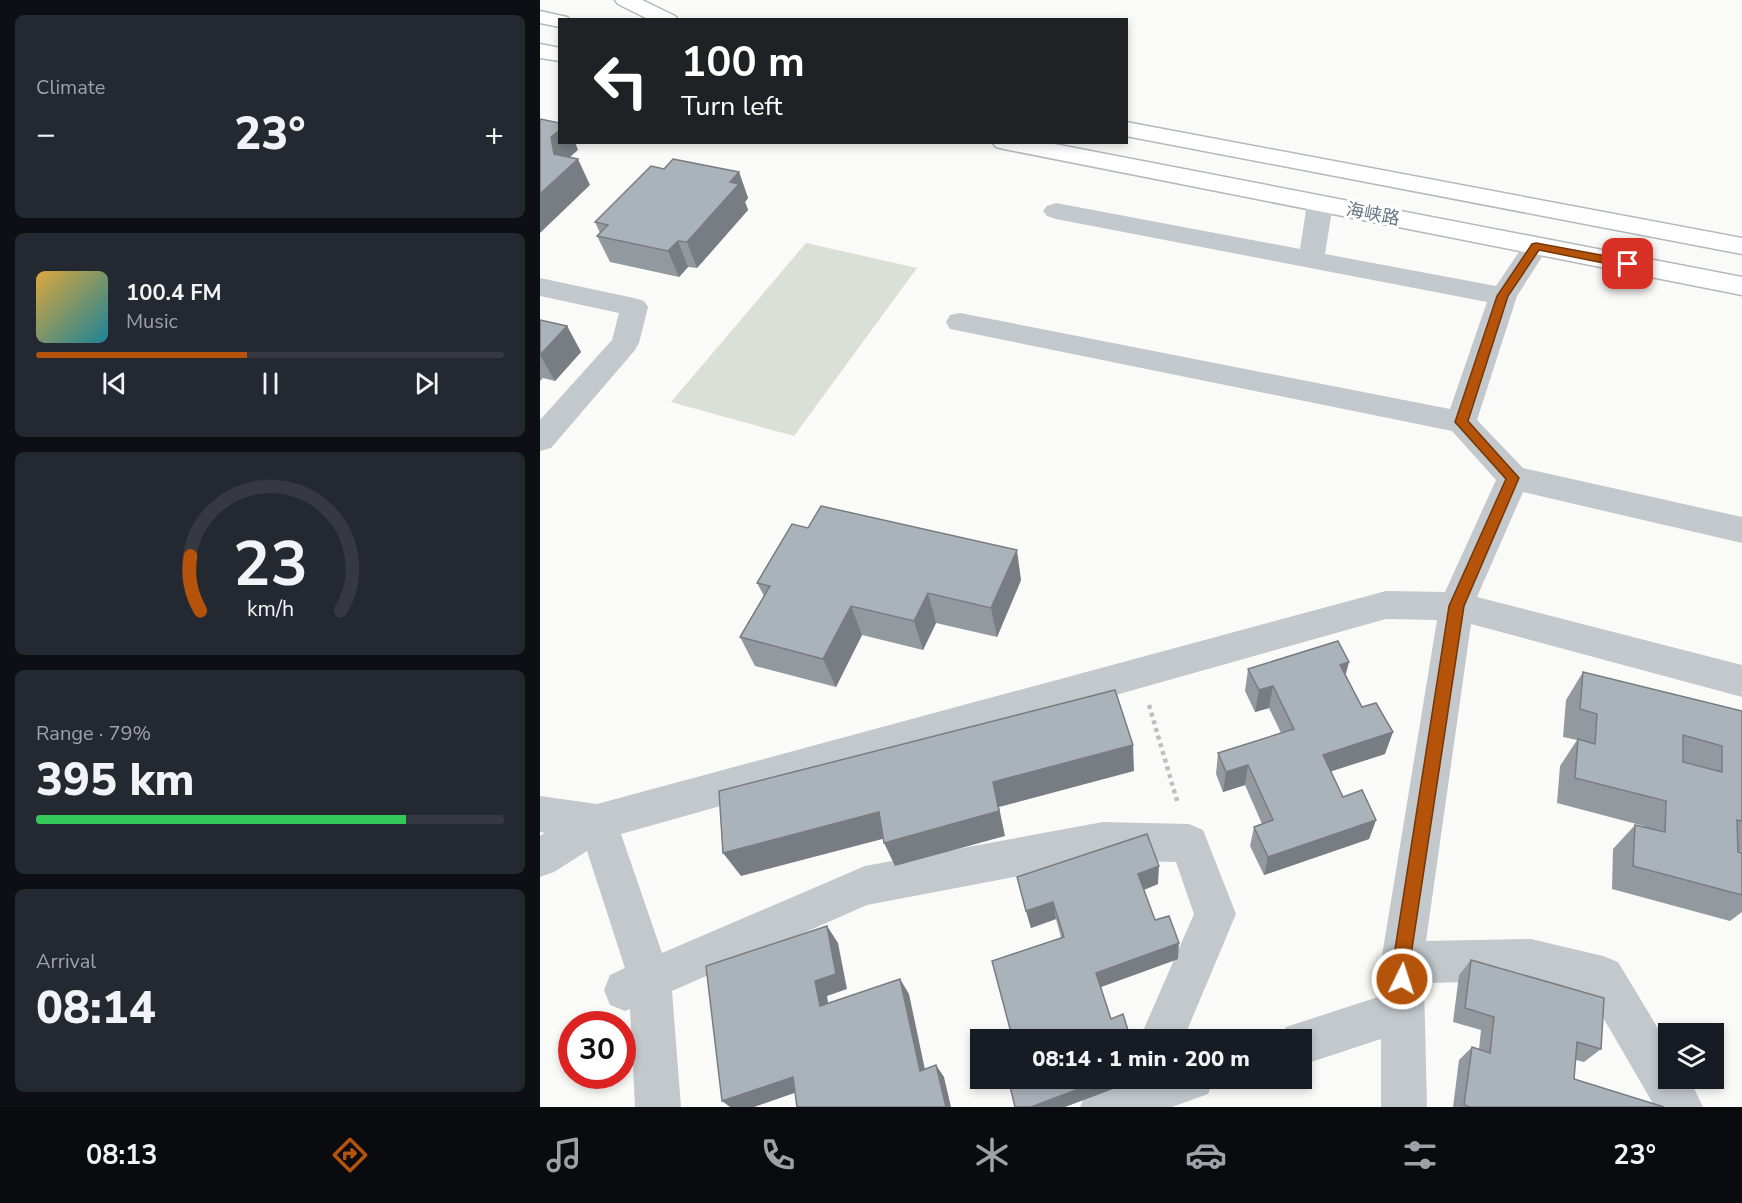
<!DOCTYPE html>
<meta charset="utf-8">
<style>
body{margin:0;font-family:"Nunito Sans","Noto Sans SC",sans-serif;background:#242831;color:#f1f3f6;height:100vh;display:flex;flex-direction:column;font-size:22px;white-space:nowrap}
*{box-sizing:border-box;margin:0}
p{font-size:20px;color:#9ea1a6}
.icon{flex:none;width:33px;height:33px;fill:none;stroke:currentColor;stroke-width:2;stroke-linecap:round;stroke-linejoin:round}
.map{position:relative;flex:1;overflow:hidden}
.side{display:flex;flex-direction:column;gap:15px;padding:15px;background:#0d0f14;width:540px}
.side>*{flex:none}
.hud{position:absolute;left:18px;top:18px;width:570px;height:126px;border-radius:0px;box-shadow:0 3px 9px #0003;background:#202124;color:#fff;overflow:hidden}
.controls{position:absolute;left:1118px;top:1023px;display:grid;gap:12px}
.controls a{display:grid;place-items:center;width:66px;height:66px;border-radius:0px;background:#171b24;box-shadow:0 3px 9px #0003;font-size:30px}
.speed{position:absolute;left:18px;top:1011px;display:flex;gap:12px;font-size:30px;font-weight:700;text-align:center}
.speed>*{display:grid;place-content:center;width:78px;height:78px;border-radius:50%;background:#171b24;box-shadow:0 3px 9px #0003;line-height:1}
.speed .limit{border:9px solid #d22;background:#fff;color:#111}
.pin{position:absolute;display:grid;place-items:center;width:51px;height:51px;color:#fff;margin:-26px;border-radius:12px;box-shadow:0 3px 9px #0006}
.me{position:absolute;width:66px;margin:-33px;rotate:4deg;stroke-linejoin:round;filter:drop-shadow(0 0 4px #0008)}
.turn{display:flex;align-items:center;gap:21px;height:126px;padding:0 24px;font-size:27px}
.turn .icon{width:78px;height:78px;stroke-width:2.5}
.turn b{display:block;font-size:42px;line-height:51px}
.big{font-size:45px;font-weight:800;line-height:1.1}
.side .card{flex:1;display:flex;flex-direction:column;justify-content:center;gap:9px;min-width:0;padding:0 21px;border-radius:9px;background:#242831}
.side .dial{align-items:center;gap:0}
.dial svg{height:156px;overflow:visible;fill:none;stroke:#363941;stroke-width:7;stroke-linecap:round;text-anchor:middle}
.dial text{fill:#f1f3f6;stroke:none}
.song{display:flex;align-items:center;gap:18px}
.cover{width:72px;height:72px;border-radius:9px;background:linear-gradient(135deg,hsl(40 70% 55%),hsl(190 70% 35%))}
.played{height:6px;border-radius:3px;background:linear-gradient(90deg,#b45309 45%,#363941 45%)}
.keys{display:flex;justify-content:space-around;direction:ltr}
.heat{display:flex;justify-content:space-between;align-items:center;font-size:33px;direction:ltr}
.charge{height:9px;border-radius:4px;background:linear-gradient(90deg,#34c759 79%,#363941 0)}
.trip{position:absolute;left:430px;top:1029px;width:342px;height:60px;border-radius:0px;background:#171b24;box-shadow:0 3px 9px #0003;font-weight:800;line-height:60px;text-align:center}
.dock{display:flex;height:96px;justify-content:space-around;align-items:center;background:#090b0e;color:#9ea1a6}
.dock .icon{width:42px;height:42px}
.dock .selected{color:#b45309}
.dock b{font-size:27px;color:#f1f3f6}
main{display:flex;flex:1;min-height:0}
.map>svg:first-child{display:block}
.green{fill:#dadfd7}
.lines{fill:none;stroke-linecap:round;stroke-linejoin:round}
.highway-casing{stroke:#b4b9bd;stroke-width:3}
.path{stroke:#bbbfc2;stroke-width:4.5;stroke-dasharray:4 4;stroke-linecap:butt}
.minor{fill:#c3c8cc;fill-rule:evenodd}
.highway{fill:#fff;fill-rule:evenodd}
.wall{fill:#929a9f}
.shaded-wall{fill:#777d82}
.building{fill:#aab3b9;stroke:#777d82;stroke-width:1.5;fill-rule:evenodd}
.route{fill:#b45309;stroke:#753606;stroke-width:1.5}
.labels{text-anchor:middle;stroke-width:6;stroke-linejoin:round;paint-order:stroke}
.far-street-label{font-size:18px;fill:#657683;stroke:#fff}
</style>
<main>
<section class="side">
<div class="card"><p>Climate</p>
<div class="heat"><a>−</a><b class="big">23°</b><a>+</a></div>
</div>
<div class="card">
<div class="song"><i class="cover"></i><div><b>100.4 FM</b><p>Music</p></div></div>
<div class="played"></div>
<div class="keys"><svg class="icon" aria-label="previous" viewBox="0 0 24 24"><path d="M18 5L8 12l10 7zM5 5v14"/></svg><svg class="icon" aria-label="pause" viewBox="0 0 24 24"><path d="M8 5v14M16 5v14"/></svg><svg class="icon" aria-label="next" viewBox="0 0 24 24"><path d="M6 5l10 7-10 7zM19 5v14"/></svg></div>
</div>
<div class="card dial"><svg viewBox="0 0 100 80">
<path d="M14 69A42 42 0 1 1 86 69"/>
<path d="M14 69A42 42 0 0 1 9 41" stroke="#b45309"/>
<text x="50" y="56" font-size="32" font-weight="700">23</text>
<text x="50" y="72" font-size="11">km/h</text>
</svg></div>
<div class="card"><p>Range · 79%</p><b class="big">395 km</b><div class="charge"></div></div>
<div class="card"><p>Arrival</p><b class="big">08:14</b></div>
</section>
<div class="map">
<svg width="1202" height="1107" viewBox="0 0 1202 1107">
<rect width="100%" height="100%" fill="#fafaf8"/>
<polygon class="green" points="266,243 377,268 254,436 131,402"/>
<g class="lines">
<defs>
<g id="highway">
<polygon points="75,0 102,0 135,16 138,20 110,20 78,4"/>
<polygon points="0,11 27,17 30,20 20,20 20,27 0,23"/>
<polygon points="0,44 20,48 20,61 0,58"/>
<polygon points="586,122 1202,238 1202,254 586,136"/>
<polygon points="452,142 504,142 1202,277 1202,295 464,149 456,147"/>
</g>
</defs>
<use href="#highway" class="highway-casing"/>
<polyline class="path" points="609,705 638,804"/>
<g class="minor">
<polygon points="780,196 789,199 793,204 785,254 956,286 987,240 996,238 1005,240 1009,246 977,296 937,420 983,468 1202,517 1202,543 983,492 937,597 1202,665 1202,697 931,624 886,941 991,939 1063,956 1078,962 1128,1045 1128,1078 1149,1078 1163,1107 1115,1107 1050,995 991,981 884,983 887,1107 841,1107 841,1039 762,1065 762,1040 741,1040 746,1027 841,996 841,962 897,620 846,619 81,834 122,953 325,866 563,822 649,824 663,830 696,914 643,1040 599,1040 654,914 636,862 563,860 327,905 132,991 141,1107 95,1107 90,1009 85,1011 70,1005 64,990 70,975 85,968 47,851 14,872 0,877 0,836 5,833 0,832 0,796 57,804 846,591 905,592 956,480 912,431 420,331 410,329 406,322 410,315 420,313 910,409 947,302 516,219 507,216 503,211 507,206 516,203 760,249 767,204 771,199"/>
<polygon points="0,278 94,298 104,301 108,307 99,343 95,350 11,448 0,451 0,420 72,340 79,313 0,296"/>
<polygon points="581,1078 674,1078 668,1094 632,1107 540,1107 547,1091"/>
</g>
<use href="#highway" class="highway"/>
</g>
<g class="wall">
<polygon points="124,169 199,172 208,198 205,202 208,210 157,268 148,267 139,277 70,262 57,236 60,233 55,222"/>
<polygon points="0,320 27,326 41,352 15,381 3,378 0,381"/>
<polygon points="481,580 457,637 396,623 383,650 322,635 296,687 215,666 200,637 224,596 217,583"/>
<polygon points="708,669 806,675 845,754 790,771 803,797 836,820 829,839 724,875 710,846 714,827 722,824 705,785 683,792 676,774 678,753 741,733 729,708 715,712 705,691"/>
<polygon points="1043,672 1202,711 1202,852 1198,851 1202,853 1202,912 1190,921 1072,889 1073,849 1095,825 1104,827 1104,826 1017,803 1020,766 1037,740 1023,737 1026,700"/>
<polygon points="477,877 618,884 604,890 615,920 638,959 561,987 571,1019 473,1040 521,937 516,919 491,928"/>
<polygon points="931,960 1061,1049 1044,1062 1036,1060 1034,1079 1124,1107 913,1107 919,1060 932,1047 939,1049 941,1030 913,1022 919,975"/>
</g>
<g class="shaded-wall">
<polygon points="20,130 20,142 35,142 38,150 23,163 38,159 50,185 0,233 0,194 14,154 11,137"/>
<polygon points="199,172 208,198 205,202 208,210 157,268 147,242 190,182"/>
<polygon points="138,241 148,267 139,277 128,251"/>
<polygon points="27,326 41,352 15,381 0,355"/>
<polygon points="477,550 481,580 457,637 451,608"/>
<polygon points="388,593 396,623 383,650 374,621"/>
<polygon points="311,606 322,635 296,687 283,659"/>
<polygon points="809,662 803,685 800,665"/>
<polygon points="733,686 729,708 715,712 719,690"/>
<polygon points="853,732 845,754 777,776 783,755"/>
<polygon points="593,745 594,771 459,807 465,836 355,866 344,843 453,782"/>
<polygon points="708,765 705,785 683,792 686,772"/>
<polygon points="339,812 350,837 201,876 183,853"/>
<polygon points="836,820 829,839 724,875 728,857"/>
<polygon points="619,866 618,884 598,892 598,874"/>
<polygon points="513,902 516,919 491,928 486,911"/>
<polygon points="287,926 298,943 307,989 287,996 291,1020 280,1006 275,981"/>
<polygon points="639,943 638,959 558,988 556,973"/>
<polygon points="360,979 369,994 388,1084 380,1071"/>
<polygon points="396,1065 404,1077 411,1107 406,1107"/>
<polygon points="253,1077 266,1089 214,1107 190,1107 182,1101"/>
<polygon points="568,1078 600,1079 525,1107 491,1107"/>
</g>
<g class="building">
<polygon points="0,119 20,123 20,130 11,137 14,154 38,159 0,194"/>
<polygon points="133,159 199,172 190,182 199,184 147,242 138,241 128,251 57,236 68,225 55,222 111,166 124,169"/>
<polygon points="0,320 27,326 0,355"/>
<polygon points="281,506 477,550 451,608 388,593 374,621 311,606 283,659 200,637 230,586 217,583 252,524 268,528"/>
<polygon points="798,641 809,662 800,665 822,707 836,703 853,732 783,755 803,797 822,790 836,820 728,857 714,827 733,820 708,765 686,772 678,753 754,729 733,686 719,690 708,669"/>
<path d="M1043,672L1202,711V821L1197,820L1198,852L1202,853V895L1093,866L1095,825L1125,832L1126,801L1035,778L1038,739L1055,744L1057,714L1040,709ZM1143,735L1182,746V772L1143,762Z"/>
<polygon points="575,690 593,745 453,782 459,811 344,843 339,812 183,853 179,791"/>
<polygon points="607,834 619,866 598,874 615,920 629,916 639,943 556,973 571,1019 583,1014 591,1040 473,1040 452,961 524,937 513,902 486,911 477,877"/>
<polygon points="287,926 296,974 275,981 280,1006 360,979 380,1071 396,1065 406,1107 257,1107 253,1077 182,1101 166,966"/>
<polygon points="931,960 1064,998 1061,1049 1037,1042 1034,1079 1124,1107 930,1107 924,1105 932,1047 950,1053 954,1017 925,1008"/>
<polygon points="468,1078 568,1078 491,1107 475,1107"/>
</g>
<polygon class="route" points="996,243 1088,260 1093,264 1088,268 999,250 968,296 928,421 979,478 924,606 870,962 871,979 868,985 862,987 856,985 853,979 853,962 909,606 966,479 915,422 957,296 992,244"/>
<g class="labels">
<g class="far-street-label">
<text transform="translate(833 214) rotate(11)" y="6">海峡路</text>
</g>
</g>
</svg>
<div class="controls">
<a><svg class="icon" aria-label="layers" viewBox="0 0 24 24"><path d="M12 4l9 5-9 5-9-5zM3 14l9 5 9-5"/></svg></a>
</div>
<div class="speed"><div class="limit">30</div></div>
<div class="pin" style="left:1088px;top:264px;background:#d93025"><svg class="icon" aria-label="arrive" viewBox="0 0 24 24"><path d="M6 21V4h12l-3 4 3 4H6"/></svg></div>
<svg class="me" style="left:862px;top:979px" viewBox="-20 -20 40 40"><circle r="17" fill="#b45309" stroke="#fff" stroke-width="3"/><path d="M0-11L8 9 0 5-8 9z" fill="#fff"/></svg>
<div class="trip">08:14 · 1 min · 200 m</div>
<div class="hud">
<div class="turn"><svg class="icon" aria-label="left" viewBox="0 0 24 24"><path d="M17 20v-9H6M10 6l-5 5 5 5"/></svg><div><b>100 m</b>Turn left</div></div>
</div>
</div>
</main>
<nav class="dock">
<b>08:13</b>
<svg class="icon selected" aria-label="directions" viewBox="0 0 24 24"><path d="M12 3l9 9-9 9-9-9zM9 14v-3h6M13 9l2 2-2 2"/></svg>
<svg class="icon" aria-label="music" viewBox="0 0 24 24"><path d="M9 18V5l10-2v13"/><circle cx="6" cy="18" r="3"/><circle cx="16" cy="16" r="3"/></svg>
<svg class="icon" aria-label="phone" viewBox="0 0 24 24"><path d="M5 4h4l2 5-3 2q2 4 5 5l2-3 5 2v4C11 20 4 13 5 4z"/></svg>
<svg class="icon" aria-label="climate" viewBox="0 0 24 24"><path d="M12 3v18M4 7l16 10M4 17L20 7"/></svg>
<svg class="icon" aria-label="car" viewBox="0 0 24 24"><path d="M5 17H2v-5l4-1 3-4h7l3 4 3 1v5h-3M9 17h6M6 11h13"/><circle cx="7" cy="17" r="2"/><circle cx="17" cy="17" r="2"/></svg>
<svg class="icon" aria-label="filters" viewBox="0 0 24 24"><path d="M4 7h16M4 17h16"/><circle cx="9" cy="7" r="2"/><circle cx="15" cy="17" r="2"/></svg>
<b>23°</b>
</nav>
